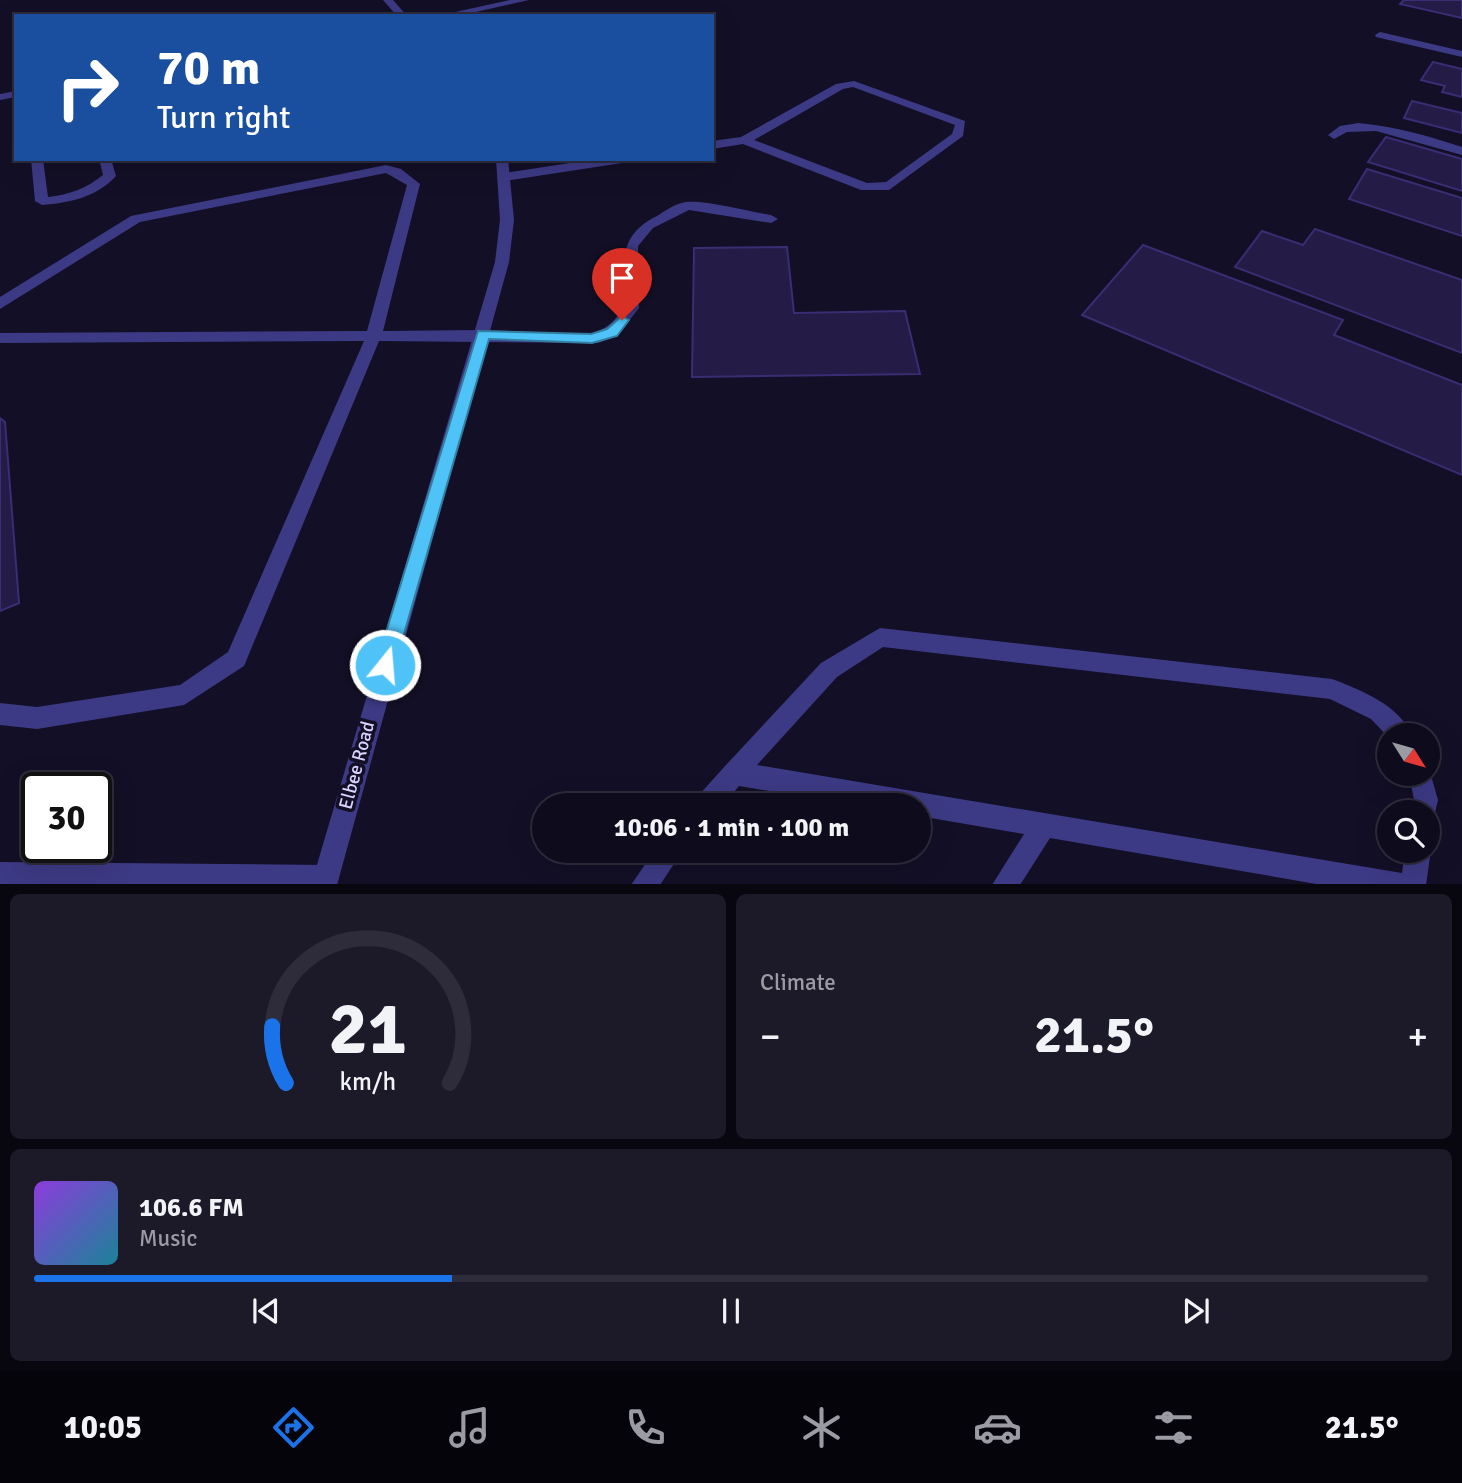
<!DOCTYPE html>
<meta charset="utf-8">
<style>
body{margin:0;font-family:Signika,sans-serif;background:#1c1929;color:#f1f3f6;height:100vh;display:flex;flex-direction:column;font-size:26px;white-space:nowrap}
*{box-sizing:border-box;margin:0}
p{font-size:23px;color:#9b9ba3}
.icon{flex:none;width:38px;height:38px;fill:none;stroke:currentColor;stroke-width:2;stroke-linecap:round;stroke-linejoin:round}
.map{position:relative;height:884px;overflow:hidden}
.drawer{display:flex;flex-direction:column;gap:10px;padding:10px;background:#08060f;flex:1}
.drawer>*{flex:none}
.hud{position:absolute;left:14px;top:14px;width:700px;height:147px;border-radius:0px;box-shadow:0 7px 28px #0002,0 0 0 2px #2e2b3b;background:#1a4fa0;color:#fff;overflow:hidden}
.needle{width:46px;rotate:127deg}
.controls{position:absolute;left:1377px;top:723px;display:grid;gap:14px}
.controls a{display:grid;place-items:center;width:63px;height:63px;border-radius:50%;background:#0e0b1c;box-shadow:0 7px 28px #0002,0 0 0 2px #2e2b3b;font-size:35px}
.speed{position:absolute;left:21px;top:772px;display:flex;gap:14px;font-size:35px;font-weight:700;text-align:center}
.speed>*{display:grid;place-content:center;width:91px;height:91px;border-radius:50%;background:#0e0b1c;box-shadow:0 7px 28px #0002,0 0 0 2px #2e2b3b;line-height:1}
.speed .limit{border:4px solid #111;border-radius:10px;background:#fff;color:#111}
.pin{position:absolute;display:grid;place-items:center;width:60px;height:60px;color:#fff;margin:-72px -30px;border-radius:50% 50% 50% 0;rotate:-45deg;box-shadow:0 0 7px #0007}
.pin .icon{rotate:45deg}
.me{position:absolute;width:77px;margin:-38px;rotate:17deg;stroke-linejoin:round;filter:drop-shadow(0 0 5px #0008)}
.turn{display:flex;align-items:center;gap:24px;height:147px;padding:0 28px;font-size:32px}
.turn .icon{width:91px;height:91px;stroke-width:2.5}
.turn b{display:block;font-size:49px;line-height:60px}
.big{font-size:52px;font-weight:700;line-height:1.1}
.drawer .card{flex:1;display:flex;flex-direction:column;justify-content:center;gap:10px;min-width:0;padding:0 24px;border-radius:10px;background:#1c1929}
.drawer .dial{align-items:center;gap:0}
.dial svg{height:182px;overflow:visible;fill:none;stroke:#2e2b3b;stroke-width:7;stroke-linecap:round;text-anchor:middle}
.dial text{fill:#f1f3f6;stroke:none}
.song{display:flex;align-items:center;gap:21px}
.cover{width:84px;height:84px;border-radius:10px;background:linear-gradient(135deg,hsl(270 70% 55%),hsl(190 70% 35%))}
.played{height:7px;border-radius:4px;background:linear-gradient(90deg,#1a73e8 30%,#2e2b3b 30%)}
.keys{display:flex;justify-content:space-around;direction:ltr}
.heat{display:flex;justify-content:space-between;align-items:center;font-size:38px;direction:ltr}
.drawer .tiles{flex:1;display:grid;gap:10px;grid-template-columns:1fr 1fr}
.card:last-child{grid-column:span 2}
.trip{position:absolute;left:532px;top:793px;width:399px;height:70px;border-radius:35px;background:#0e0b1c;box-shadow:0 7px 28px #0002,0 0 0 2px #2e2b3b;font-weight:700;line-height:70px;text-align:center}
.dock{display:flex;height:112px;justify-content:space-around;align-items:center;background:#06040b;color:#9b9ba3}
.dock .icon{width:49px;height:49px}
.dock .current{color:#1a73e8}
.dock b{font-size:32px;color:#f1f3f6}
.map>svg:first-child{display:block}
.building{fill:#241b47;stroke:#3b2d73;stroke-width:2}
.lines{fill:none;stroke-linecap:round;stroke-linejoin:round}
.lane{fill:#3d3a85;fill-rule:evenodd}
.street{fill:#3d3a85;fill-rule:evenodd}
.route{fill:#4fc3f7;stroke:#337fa1;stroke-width:2}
.labels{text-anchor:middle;stroke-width:7;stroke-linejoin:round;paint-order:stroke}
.street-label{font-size:19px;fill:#d9d4ff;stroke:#130f26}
</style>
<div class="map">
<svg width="1462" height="885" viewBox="0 0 1462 885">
<rect width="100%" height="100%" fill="#130f26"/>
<g class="building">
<polygon points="1404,0 1462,0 1462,18 1400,4"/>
<polygon points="1433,62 1462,69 1462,97 1442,92 1445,86 1421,80"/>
<polygon points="1412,101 1462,113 1462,133 1404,118"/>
<polygon points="1386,137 1462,159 1462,191 1368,162"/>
<polygon points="1367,169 1462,198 1462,236 1349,199"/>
<polygon points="1315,229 1462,280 1462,353 1235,267 1262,231 1303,245"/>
<polygon points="1143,245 1343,320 1334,335 1462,385 1462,475 1082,315"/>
<polygon points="787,247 794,313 905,311 920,374 692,377 694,248"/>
<polygon points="0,418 5,422 19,603 0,611"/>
</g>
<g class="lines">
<g class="lane">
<polygon points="510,0 529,0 458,16 437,16"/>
<polygon points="1380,32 1462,51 1462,57 1376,37 1375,35"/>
<path d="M854,81L965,121L963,136L889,190H861L743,144L712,149V141L741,137L836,84ZM853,87L955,125L952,134L886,182L867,183L754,140L843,89Z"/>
<path d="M1358,123C1394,126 1428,136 1462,147V155L1376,131L1347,132L1334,139L1328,135L1340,126Z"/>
<path d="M31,159H43L48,197C69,195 87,188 103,175L99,159H111L116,176C97,197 69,203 42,205L35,201Z"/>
<polygon points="596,159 628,159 622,163 505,181 499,177 505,173"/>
<path d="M386,165L401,169L420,184L383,331L483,330L591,334C659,310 589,249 657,216C665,211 676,203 686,202C706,200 750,212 771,215L778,219L771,223L689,210L653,228L638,246L639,308L617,336L598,343L379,341L244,666L184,705L37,729L0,725V703L37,707L180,685L228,652L364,341L0,343V333L367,331L407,185L386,173L140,222L0,309V297L131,216Z"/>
<path d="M880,628L1332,679C1361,690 1399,705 1412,735H1390V739L1371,719L1330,699L883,647L837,677L757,765L1402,873L1405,850H1428V844L1431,850L1426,885H1322L1050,838L1020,885H992L1024,834L919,816V805H854L739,786L723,805H695L698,796L726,765L821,663Z"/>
<polygon points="1428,765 1438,800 1433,821 1428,823 1428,812 1412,812 1414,800 1409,774 1428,774"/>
<polygon points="655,850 683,850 660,885 631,885"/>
<polygon points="0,862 326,865 335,869 339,878 336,885 0,885"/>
</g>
<g class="street">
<polygon points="383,0 393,0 407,16 397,16"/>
<polygon points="16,91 16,97 0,100 0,94"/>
<polygon points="496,159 508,159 514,220 509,262 337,885 311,885 495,262 500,220"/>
</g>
</g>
<polygon class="route" points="622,316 629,320 617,336 592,343 489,339 395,665 392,671 385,674 378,671 376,665 478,331 591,334 607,329"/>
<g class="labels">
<g class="street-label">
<text transform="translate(356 765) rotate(-75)" y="7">Elbee Road</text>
</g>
</g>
</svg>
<div class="controls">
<a><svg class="needle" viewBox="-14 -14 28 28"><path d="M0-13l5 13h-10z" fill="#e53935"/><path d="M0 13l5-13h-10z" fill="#9b9ba3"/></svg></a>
<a><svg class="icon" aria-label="search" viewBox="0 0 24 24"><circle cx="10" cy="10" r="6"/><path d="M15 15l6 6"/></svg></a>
</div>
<div class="speed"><div class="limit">30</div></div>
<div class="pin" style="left:622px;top:320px;background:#d93025"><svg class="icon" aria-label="arrive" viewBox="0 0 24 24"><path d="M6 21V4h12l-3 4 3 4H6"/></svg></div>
<svg class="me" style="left:385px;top:665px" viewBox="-20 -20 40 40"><circle r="17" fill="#4fc3f7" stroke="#fff" stroke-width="3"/><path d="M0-11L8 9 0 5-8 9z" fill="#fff"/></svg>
<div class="trip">10:06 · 1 min · 100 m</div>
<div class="hud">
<div class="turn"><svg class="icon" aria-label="right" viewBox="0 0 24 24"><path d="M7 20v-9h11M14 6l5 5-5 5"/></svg><div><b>70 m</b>Turn right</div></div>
</div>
</div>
<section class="drawer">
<div class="tiles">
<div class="card dial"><svg viewBox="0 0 100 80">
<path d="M14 69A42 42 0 1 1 86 69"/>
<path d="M14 69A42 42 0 0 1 8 44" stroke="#1a73e8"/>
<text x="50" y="56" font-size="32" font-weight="700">21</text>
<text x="50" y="72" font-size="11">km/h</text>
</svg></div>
<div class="card"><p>Climate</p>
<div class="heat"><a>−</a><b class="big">21.5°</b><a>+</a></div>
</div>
<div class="card">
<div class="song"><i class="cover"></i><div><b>106.6 FM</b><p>Music</p></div></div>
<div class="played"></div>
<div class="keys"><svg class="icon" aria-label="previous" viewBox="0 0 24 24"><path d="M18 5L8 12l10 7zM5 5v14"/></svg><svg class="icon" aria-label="pause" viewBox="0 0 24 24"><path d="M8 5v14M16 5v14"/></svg><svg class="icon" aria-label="next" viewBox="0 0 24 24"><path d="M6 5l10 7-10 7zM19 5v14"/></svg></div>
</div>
</div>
</section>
<nav class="dock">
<b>10:05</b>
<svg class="icon current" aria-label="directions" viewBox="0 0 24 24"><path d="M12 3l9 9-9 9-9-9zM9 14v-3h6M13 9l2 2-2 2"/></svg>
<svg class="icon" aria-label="music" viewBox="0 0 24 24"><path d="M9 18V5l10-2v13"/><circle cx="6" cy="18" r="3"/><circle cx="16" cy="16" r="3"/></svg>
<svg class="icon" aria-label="phone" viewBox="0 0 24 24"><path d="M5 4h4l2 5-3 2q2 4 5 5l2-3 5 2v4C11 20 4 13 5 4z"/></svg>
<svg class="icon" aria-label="climate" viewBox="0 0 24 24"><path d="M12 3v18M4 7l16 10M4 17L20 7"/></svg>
<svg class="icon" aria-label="car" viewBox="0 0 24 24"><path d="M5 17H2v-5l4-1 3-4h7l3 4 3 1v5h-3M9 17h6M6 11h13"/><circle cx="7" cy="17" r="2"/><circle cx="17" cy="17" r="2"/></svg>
<svg class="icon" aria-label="filters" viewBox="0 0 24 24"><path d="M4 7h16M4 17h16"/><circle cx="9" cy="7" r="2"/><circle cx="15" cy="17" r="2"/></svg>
<b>21.5°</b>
</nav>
